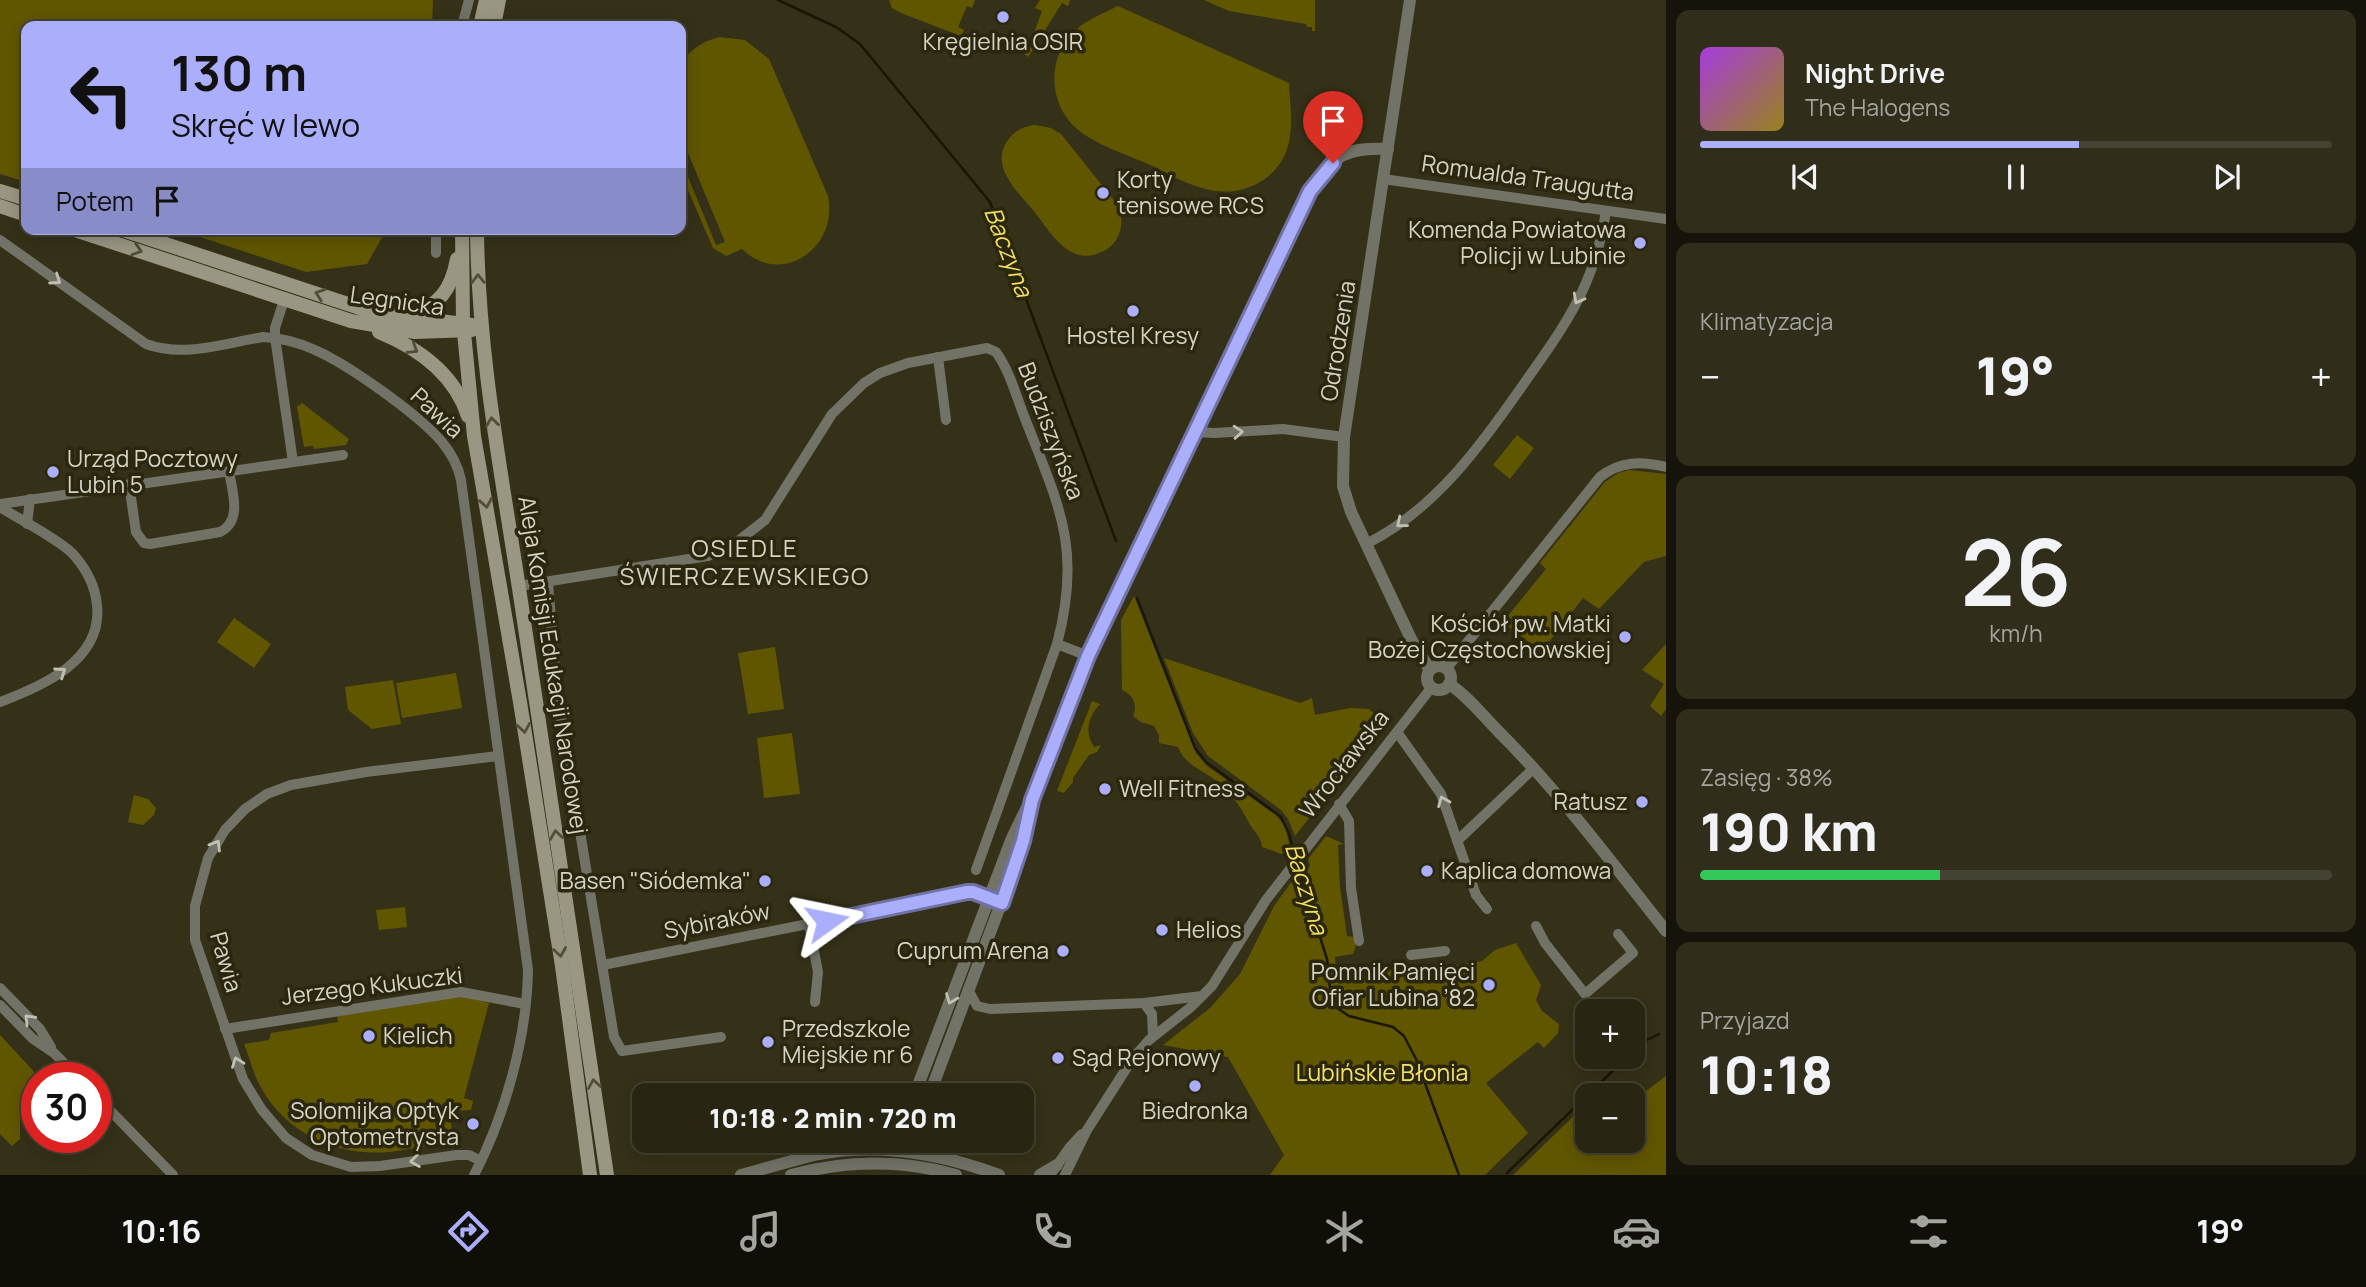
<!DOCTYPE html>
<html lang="pl">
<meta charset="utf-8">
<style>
body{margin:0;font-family:Manrope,sans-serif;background:#302d1b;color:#f1f3f6;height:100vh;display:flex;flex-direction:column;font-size:26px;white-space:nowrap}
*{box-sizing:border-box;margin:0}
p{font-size:23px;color:#a5a59f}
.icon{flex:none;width:38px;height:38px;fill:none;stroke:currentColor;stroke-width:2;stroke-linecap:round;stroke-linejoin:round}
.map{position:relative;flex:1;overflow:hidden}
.drawer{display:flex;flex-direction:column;gap:10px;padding:10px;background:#16140a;width:700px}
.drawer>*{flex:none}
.banner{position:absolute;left:21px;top:21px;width:665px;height:214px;border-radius:14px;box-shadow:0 4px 18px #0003,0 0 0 2px #444232;background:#abaffb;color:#111;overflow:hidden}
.tools{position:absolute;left:1575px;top:999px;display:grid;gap:14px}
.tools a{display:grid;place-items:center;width:70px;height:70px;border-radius:14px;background:#282512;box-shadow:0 4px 18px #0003,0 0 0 2px #444232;font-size:35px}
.speed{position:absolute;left:21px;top:1062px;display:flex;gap:14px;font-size:35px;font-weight:700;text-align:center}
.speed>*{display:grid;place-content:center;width:91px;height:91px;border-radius:50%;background:#282512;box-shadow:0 4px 18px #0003,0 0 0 2px #444232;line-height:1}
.speed .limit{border:10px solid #d22;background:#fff;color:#111}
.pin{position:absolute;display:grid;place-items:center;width:60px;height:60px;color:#fff;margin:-72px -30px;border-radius:50% 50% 50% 0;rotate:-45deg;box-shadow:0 0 7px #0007}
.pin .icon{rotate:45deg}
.me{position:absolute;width:77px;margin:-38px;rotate:78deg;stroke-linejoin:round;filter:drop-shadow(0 0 5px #0008)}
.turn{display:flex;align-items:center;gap:24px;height:147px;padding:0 35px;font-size:32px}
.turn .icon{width:91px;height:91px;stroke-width:2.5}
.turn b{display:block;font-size:49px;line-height:60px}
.then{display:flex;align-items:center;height:66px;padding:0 35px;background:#0003;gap:14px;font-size:26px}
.big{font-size:52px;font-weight:800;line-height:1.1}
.drawer .card{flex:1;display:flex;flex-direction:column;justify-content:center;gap:10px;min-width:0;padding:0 24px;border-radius:14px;background:#302d1b}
.drawer .dial{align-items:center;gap:0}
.dial b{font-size:91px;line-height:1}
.song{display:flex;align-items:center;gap:21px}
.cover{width:84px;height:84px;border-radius:10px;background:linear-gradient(135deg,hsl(280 70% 55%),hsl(50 70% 35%))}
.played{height:7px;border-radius:4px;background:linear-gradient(90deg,#abaffb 60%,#444232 60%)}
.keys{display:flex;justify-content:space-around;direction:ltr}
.heat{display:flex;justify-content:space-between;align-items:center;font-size:38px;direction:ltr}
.charge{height:10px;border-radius:5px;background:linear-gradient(90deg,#34c759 38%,#444232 0)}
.trip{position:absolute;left:632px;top:1083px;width:402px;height:70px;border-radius:14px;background:#282512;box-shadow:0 4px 18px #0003,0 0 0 2px #444232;font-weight:800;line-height:70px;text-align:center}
.menu{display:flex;height:112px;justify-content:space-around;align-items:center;background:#100f07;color:#a5a59f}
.menu .icon{width:49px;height:49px}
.menu .active{color:#abaffb}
.menu b{font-size:32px;color:#f1f3f6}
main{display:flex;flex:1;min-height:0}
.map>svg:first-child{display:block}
.green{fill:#615600}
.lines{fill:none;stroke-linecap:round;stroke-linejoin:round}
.stream{stroke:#1a1600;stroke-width:2.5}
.minor{stroke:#737266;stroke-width:10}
.tertiary{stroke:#737266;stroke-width:12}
.secondary{stroke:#999683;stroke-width:14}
.oneway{stroke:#524e37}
.oneway2{stroke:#c1c0b1}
.route-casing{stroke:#6f72a3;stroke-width:18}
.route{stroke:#abaffb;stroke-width:12}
.poi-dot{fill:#abaffb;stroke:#2b270e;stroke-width:2.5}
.labels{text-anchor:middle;stroke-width:7;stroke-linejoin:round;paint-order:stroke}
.poi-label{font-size:23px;fill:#d5d3c4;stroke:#2b270e;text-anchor:start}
.street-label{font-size:23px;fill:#d5d3c4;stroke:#2b270e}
.park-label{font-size:23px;fill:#f5e365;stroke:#2b270e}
.water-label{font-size:24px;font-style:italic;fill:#f1de60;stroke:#2b270e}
.neighbourhood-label{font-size:24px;letter-spacing:2px;fill:#d5d3c4;stroke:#2b270e}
</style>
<main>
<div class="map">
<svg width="1666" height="1175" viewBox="0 0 1666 1175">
<rect width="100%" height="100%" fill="#353118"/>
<g class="green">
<polygon points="0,0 433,0 432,26 26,26 26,182 0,174"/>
<polygon points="889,0 975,0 972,8 967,6 958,27 964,30 961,36 901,13 892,8"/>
<polygon points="1040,0 1070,0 1068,6 1062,3 1028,57 1022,51 1024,47 1030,49 1031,45 1030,44 1042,11 1035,8"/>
<polygon points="1204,0 1315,0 1315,31 1312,31 1312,27 1307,27 1306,24 1229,11"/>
<path d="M1118,6L1289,83C1290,102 1293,123 1289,142C1281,181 1238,200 1202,188C1183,183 1166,172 1148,164C1125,154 1096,145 1077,129C1047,103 1047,55 1076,30C1088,19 1104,13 1118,6Z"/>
<path d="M720,37L745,40L769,59L828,196C839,247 782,288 742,249L726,256L713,248L681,174V160L716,245L725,242L681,136V64C690,49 703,41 720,37Z"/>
<path d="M1035,125L1051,128L1061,134L1117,204C1123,216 1123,229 1116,240C1112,246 1106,251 1099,253C1068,266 1049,230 1033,210C1017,191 989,166 1008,140C1014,131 1024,126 1035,125Z"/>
<polygon points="176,229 387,229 367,264 306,272"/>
<polygon points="302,403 349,439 346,445 314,449 313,446 304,447 297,407"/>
<polygon points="1517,435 1534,448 1510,479 1493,465"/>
<polygon points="1629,470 1666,474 1666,556 1644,562 1599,609 1583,598 1541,652 1503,622 1546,569 1540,563 1605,482 1618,473"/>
<path d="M1134,596L1196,753L1207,766L1276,815L1285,826L1289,843L1282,854L1262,847C1261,836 1254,832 1249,823C1240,805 1231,793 1215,780C1201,769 1185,765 1178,747L1159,743V735L1154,726L1141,722L1133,716C1138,704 1133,695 1122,690L1121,620Z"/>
<polygon points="234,618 271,644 254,668 217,642"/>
<polygon points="1666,644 1666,709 1661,716 1650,706 1664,684 1642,670"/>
<polygon points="775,647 784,709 748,714 738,653"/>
<polygon points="1164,658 1300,703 1312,698 1315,715 1350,708 1369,709 1385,724 1329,794 1327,792 1319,801 1321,803 1295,836 1288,819 1281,810 1208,756 1193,733"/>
<polygon points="456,673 462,708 402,718 396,683"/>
<polygon points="393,680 401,724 372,729 348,710 345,687"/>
<path d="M1092,701L1100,704C1088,717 1084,732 1094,747L1101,745L1097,752L1089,755L1073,778V782L1064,793L1057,791Z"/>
<polygon points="792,733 800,794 764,798 757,738"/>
<polygon points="134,795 148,799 156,808 154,815 143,825 128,822"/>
<polygon points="1326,836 1344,844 1338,845 1340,887 1347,936 1354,937 1356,945 1353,954 1335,957 1336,975 1398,967 1405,973 1482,961 1495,950 1516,943 1541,985 1536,1000 1542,1011 1559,1024 1558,1033 1544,1048 1538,1042 1486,1083 1528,1133 1485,1175 1270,1175 1284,1155 1228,1057 1163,1045 1210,1008 1240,974 1274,906 1292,881 1310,866 1308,859"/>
<polygon points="405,907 407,927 379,930 376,910"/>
<path d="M462,996L489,1003L464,1098L473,1101L471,1110L450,1111L453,1142C432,1145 411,1149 390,1152C334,1157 281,1131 257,1080C252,1068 249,1056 244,1044L269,1040L271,1033L338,1022L337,1016Z"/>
<polygon points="0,1035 40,1078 37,1078 37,1101 20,1119 20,1139 12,1146 0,1134"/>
<polygon points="1666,1076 1666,1175 1513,1175 1587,1103 1587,1141 1633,1141 1633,1101"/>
</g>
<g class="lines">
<g class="stream">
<polyline points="778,0 836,27 860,44 990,202 1116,541"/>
<polyline points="1137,598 1195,748 1206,762 1281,817 1289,834 1296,858"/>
<polyline points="1297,864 1327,959 1331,998 1337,1008 1349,1016 1393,1027 1404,1036 1416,1059 1459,1175"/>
<polyline points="1633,1051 1643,1042 1659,1034"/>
<polyline points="1507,1173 1627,1057"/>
</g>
<g class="minor">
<polyline points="462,26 469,0"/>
<polyline points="1383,179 1666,219"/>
<path d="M0,240L146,344C184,358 225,343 263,337C280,338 300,343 315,350C349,365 418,414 442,442C451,453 458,465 461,480L528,970C527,1037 505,1116 474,1175"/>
<polyline points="436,253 436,229"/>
<polyline points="285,297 275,328 275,337 293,462"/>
<polyline points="938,357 946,420"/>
<polyline points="1193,432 1214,433 1283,429 1344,437"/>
<path d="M129,484L136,532L144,543L150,544L220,532C243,521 232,491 229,471"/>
<polyline points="0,504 343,455"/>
<path d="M0,507C19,519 58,539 72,553C86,568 95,585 97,605C103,660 43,686 0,702"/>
<polyline points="27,524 30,499"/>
<path d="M1366,544C1435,510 1482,444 1525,382C1547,351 1571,318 1586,283C1596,260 1602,236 1606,211"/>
<polyline points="548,583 557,693 614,1037 622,1051 721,1037"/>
<path d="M519,586L708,556L737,542L765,520L832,414L864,383L880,373L908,363L987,348L996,352C1010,371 1017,399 1026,421C1060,508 1082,550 1057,644L976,870"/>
<polyline points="1057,644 1088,656"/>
<path d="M1446,669L1600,477C1620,461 1641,461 1666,467"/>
<polyline points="1397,732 1441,794 1476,895 1487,909"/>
<polyline points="1339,804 1349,821 1351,888 1359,941"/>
<polyline points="1457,841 1534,768"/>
<polyline points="809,925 818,972 815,1002"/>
<polyline points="1536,926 1545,943 1585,994 1633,953 1618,934"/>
<polyline points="1411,955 1445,951"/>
<polyline points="603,965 967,892 973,892 994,900"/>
<polyline points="0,988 40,1029 51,1047"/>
<polyline points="969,991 977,1006 990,1009 1144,1003 1202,996"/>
<polyline points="1144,1003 1152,1014 1153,1036"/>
<polyline points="0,1005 32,1038 54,1053 79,1078"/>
<polyline points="225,1029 461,992 525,1004"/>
<polyline points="96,1096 173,1175"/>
<polyline points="481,1161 469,1155 457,1155 380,1166 351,1167 312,1155 286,1138 262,1110 243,1079 195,940 195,906 208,858 225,830 245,809 267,794 291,785 366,772 498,756"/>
<polyline points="1053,1171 1070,1147 1082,1134"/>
<polyline points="1065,1175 1087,1130 1133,1058 1149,1040 1191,1007 1212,986 1266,900 1431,688"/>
</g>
<g class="tertiary">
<polyline points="1410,0 1344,437 1343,486 1351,512 1412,641 1430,670"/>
<circle cx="1439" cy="678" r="12"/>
<path d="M1449,684C1468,696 1483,716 1499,732C1561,794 1612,863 1666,931"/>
<polyline points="914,1096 1012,838 1026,809"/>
<path d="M929,1096L1012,874L1032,800L1088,656L1310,191C1334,156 1344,147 1388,149"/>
<polyline points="931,1141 952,1158"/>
<path d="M741,1175C767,1168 793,1160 819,1154C879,1143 942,1154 999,1175"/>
<path d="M791,1175C847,1160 900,1159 956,1175"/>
<polyline points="1040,1175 1057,1165"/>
</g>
<g class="secondary">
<polyline points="480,26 486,0"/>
<polyline points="494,26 499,0"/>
<polyline points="0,191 26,199"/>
<polyline points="0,206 26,215"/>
<polyline points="72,229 351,321 415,332 472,330"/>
<polyline points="120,229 375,313 472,325"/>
<polyline points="462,229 463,322 474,436 520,702 562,966 590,1175"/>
<path d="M477,229C478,359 503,480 522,608C551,797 580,986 607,1175"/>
<path d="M410,318C439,303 451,292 457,259"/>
<path d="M379,332C418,348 454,373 468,416"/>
</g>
</g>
<defs><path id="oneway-chevron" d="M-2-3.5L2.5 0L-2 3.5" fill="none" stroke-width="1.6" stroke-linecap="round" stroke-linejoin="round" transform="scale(1.75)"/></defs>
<g class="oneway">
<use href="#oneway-chevron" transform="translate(137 250) rotate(18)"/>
<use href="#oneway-chevron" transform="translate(478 279) rotate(-91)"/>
<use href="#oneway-chevron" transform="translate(320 294) rotate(-161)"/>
<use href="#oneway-chevron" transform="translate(413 349) rotate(32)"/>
<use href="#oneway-chevron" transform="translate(492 422) rotate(-97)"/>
<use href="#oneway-chevron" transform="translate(486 503) rotate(80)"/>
<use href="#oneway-chevron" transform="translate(524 728) rotate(81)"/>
<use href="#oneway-chevron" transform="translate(556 835) rotate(-98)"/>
<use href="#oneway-chevron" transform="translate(560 952) rotate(81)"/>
<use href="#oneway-chevron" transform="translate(594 1084) rotate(-99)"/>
</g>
<g class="oneway2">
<use href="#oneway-chevron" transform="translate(56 280) rotate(35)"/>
<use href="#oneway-chevron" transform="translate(1578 299) rotate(118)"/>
<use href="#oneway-chevron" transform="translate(1238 432) rotate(-4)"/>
<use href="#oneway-chevron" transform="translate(1401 523) rotate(141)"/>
<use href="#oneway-chevron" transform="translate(61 672) rotate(-35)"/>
<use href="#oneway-chevron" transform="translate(1443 801) rotate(-112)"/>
<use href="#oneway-chevron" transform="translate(216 845) rotate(-59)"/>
<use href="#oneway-chevron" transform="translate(951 999) rotate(111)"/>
<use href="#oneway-chevron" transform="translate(29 1019) rotate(-134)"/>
<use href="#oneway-chevron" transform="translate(237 1062) rotate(-110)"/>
<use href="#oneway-chevron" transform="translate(415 1161) rotate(172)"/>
</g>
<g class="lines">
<defs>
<polyline id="route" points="827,921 967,892 973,892 1002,903 1023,841 1032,800 1088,656 1310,191 1333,163"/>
</defs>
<use href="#route" class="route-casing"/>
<use href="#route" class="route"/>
</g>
<g class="poi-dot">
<circle cx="1003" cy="17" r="7"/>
<circle cx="1103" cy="193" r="7"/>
<circle cx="1640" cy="243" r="7"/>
<circle cx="1133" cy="311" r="7"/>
<circle cx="53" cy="472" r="7"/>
<circle cx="1625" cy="637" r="7"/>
<circle cx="1105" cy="789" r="7"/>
<circle cx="1642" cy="802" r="7"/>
<circle cx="1427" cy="871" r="7"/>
<circle cx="765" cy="881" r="7"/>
<circle cx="1162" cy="930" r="7"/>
<circle cx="1063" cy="951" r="7"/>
<circle cx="1489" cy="985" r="7"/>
<circle cx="369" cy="1036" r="7"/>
<circle cx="768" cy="1042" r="7"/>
<circle cx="1058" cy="1058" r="7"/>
<circle cx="1195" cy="1086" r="7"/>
<circle cx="473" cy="1124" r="7"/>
</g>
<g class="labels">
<g class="poi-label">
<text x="1003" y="50" text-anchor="middle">Kręgielnia OSIR</text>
<text x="1117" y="188">Korty<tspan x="1117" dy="26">tenisowe RCS</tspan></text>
<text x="1626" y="238" text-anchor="end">Komenda Powiatowa<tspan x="1626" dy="26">Policji w Lubinie</tspan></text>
<text x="1133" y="344" text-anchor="middle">Hostel Kresy</text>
<text x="67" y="467">Urząd Pocztowy<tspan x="67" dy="26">Lubin 5</tspan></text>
<text x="1611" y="632" text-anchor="end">Kościół pw. Matki<tspan x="1611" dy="26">Bożej Częstochowskiej</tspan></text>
<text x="1119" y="797">Well Fitness</text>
<text x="1628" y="810" text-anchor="end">Ratusz</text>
<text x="1441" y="879">Kaplica domowa</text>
<text x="751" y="889" text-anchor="end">Basen "Siódemka"</text>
<text x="1176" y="938">Helios</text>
<text x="1049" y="959" text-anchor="end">Cuprum Arena</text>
<text x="1475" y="980" text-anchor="end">Pomnik Pamięci<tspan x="1475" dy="26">Ofiar Lubina ’82</tspan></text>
<text x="782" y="1037">Przedszkole<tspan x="782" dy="26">Miejskie nr 6</tspan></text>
<text x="383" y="1044">Kielich</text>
<text x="1072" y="1066">Sąd Rejonowy</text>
<text x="459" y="1119" text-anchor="end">Solomijka Optyk<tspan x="459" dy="26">Optometrysta</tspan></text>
<text x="1195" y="1119" text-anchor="middle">Biedronka</text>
</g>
<g class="street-label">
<text transform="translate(1528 178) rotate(8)" y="8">Romualda Traugutta</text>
<text transform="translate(397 301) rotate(8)" y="8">Legnicka</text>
<text transform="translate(1338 341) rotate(-81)" y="8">Odrodzenia</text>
<text transform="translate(437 413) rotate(43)" y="8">Pawia</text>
<text transform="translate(1051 431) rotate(69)" y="8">Budziszyńska</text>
<text transform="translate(553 665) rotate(81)" y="8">Aleja Komisji Edukacji Narodowej</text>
<text transform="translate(1344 764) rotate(-52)" y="8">Wrocławska</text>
<text transform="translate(717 921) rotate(-11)" y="8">Sybiraków</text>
<text transform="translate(226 962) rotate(74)" y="8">Pawia</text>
<text transform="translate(372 986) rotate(-7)" y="8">Jerzego Kukuczki</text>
</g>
<g class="park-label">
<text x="1382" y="1081">Lubińskie Błonia</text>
</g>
<g class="water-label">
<text transform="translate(1008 252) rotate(69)" y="8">Baczyna</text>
<text transform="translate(1306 889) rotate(73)" y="8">Baczyna</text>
</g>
<g class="neighbourhood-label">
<text x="745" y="557">OSIEDLE<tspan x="745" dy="28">ŚWIERCZEWSKIEGO</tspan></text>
</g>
</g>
</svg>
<div class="tools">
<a>+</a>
<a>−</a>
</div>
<div class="speed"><div class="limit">30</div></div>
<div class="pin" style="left:1333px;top:163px;background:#d93025"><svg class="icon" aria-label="arrive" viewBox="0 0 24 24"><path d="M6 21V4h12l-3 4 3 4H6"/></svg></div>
<svg class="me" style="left:827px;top:921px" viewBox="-20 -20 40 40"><path d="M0-17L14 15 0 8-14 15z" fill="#abaffb" stroke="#fff" stroke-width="4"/></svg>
<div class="trip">10:18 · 2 min · 720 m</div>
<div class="banner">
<div class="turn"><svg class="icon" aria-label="left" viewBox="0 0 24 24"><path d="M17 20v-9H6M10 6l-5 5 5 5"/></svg><div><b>130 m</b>Skręć w lewo</div></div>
<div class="then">Potem<svg class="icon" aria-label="arrive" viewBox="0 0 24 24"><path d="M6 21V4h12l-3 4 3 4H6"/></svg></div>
</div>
</div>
<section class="drawer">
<div class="card">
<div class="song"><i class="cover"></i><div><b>Night Drive</b><p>The Halogens</p></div></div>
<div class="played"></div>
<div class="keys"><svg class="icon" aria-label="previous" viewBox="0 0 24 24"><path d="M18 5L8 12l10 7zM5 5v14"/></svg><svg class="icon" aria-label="pause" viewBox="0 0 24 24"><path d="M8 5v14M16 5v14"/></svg><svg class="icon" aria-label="next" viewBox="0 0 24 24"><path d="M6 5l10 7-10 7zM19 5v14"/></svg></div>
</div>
<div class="card"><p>Klimatyzacja</p>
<div class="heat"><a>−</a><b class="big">19°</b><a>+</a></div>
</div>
<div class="card dial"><b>26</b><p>km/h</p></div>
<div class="card"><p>Zasięg · 38%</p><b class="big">190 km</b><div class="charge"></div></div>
<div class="card"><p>Przyjazd</p><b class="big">10:18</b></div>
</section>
</main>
<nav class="menu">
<b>10:16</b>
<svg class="icon active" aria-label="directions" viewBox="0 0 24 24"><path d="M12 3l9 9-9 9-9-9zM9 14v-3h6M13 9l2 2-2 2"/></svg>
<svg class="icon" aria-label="music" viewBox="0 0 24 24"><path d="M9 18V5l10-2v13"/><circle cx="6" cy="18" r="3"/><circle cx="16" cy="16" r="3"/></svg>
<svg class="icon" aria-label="phone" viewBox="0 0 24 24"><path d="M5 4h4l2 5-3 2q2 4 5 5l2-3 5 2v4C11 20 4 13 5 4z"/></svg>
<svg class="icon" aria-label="climate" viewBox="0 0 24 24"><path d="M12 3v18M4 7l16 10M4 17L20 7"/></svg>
<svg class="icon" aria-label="car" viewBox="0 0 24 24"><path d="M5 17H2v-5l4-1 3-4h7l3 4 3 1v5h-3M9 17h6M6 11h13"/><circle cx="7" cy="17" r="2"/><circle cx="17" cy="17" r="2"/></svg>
<svg class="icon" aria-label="filters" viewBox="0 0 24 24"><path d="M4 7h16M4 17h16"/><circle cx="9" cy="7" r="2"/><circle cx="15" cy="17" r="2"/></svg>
<b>19°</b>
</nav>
